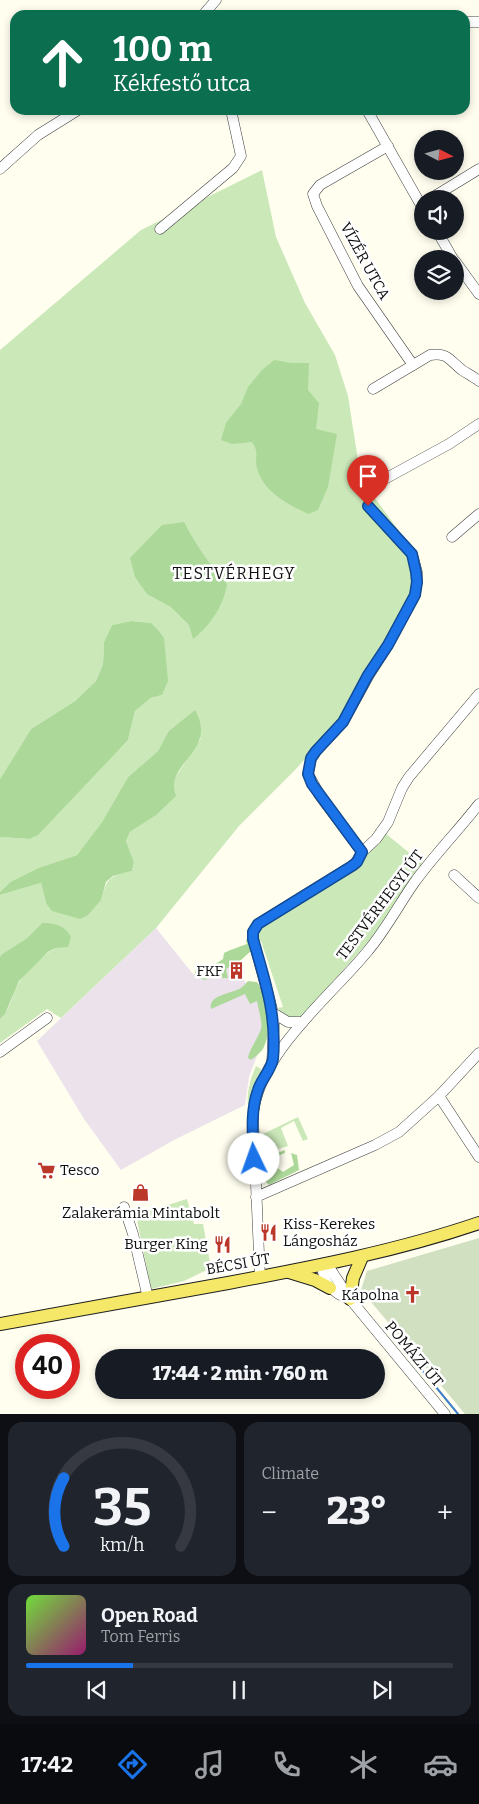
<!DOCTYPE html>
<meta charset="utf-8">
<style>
body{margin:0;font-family:Bitter,serif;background:#20242c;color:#f1f3f6;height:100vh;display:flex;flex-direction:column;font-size:19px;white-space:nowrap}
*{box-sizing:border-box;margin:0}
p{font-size:16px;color:#9ea1a6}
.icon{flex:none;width:28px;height:28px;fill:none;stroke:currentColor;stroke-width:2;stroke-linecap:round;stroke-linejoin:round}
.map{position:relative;height:1414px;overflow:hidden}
.side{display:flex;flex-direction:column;gap:8px;padding:8px;background:#0d0f14;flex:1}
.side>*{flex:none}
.guide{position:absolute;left:10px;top:10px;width:460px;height:105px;border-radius:15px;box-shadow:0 2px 8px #0003;background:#0b6e4f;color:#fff;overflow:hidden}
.needle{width:32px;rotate:96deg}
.buttons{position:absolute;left:414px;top:130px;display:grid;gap:10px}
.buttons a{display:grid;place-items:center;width:50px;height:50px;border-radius:50%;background:#171b24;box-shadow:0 2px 8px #0003;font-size:25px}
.speed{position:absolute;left:15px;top:1334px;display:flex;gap:10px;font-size:25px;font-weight:700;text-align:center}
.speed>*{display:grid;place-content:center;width:65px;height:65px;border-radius:50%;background:#171b24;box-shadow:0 2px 8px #0003;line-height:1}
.speed .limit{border:8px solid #d22;background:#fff;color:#111}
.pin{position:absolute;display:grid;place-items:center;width:42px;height:42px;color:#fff;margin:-51px -21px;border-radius:50% 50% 50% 0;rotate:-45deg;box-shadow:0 0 5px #0007}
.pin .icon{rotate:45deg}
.me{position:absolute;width:55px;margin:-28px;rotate:357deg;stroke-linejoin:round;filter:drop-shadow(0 0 4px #0008)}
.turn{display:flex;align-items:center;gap:18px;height:105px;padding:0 20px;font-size:22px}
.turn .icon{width:65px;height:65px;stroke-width:2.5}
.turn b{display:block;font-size:35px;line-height:42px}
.big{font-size:38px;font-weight:800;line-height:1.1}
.side .widget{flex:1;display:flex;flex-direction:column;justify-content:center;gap:8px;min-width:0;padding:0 18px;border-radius:15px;background:#20242c}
.side .dial{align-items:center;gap:0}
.dial svg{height:130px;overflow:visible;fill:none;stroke:#363941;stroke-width:7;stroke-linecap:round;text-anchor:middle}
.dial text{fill:#f1f3f6;stroke:none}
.song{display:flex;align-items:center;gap:15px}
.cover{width:60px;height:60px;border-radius:8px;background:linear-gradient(135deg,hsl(100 70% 55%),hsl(320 70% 35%))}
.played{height:5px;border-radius:2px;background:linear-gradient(90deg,#1a73e8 25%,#363941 25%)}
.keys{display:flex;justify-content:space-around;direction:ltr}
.heat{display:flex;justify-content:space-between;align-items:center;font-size:28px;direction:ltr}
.side .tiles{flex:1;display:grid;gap:8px;grid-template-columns:1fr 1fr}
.widget:last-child{grid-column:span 2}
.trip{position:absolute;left:95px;top:1349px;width:290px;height:50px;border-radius:25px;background:#171b24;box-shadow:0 2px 8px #0003;font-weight:800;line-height:50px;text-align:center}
.dock{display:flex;height:80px;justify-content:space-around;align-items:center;background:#090b0e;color:#9ea1a6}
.dock .icon{width:35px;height:35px}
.dock .active{color:#1a73e8}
.dock b{font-size:22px;color:#f1f3f6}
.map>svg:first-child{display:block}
.industrial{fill:#ece2ec}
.green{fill:#cbe8b9}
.forest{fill:#acd999}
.cemetery{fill:#d1e0c1}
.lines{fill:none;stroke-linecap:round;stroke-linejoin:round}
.stream{stroke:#3d7dca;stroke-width:2}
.minor-casing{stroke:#414141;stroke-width:11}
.major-casing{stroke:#1f1f1f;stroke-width:14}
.minor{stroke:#fff;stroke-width:10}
.major{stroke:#f5e868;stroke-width:12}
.route-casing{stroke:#114b97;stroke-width:12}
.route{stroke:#1a73e8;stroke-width:9}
.labels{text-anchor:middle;stroke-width:5;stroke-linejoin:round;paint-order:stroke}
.street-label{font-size:15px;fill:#0e0e0e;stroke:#fff}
.poi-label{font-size:15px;fill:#0e0e0e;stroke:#fff;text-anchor:end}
.neighbourhood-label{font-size:16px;letter-spacing:1px;fill:#0e0e0e;stroke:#fff}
</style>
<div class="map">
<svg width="479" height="1414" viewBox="0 0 479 1414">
<rect width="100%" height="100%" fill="#fffeef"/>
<polygon class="industrial" points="156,928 197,979 239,959 245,973 242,975 248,988 255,986 266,1032 249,1077 245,1105 174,1140 121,1170 84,1119 37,1041"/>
<g class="green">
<path d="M262,170L276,237L305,303L335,355L348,396L362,486L372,494L402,535L412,569V594L339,722L294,771L239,826L156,928L61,1018L47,1009L0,1043V1019C10,1010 12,995 18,984C24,973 45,954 55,948L42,923L27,938L2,954L0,957V895L41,883L46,903L101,900C108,876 109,877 132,871L134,862L126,841L130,832L155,816L172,787L175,778L201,738L168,732L158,751L128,777L102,822L77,855L38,868L10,882L0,892V837L29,839L128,740L135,711L151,698L162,695L151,623L131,621L112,625L104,642L103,664L96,681L75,701L31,729L0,779V350L141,230Z"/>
<polygon points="385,833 423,864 385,923 302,1016 290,1018 281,1012 278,1008 283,1007 261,941 257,942 257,928 337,877"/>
<path d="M256,1066L261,1069C261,1076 252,1098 249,1108C245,1097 251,1077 256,1066Z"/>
<polygon points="298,1117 308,1139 303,1141 294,1121 281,1128 288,1146 264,1153 263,1134"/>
<polygon points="187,1199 194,1224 203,1224 211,1268 184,1281 151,1289 136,1215"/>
</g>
<g class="forest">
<path d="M274,360L291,363H309L308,390L319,403L316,429L337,434L328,487L318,510L308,514C288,504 263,492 257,468C254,456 260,454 252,442L232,444L221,440L226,423L241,404L248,387L262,370Z"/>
<path d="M184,522C196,545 209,564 227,584C224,605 210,626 193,639L189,625L171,607L147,594L135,577L130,558L162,525Z"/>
<polygon points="131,621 151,623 158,630 164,638 168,681 162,695 151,698 135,711 128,740 38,835 29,839 0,837 0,779 31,729 75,701 96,681 103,664 104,642 112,625"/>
<path d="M195,710C219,752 163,763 176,796L155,816L130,832L126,841L134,862L132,871L113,876L106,882L101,900L88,915L80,919L52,911L46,903L41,883L0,895V892L10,882L38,868L77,855L102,822L128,777L158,751L168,732Z"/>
<path d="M42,923C54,923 65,925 71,937L68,947L55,948L48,952L19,981L5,1014L0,1019V957L2,954L27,938Z"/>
<path d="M247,939L251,946V951L241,960L226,969L228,978H223L218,975L205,980L194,976L196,969L209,968L223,959L224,953C232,949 239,947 247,944L246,940Z"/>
<path d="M248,981L257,982C270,1000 273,1029 263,1049C260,1053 255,1057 251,1060L248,1058C249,1050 258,1038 261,1029C263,1024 258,1008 257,1001L250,1004L245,994L211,1009C208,995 230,994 239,989C242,988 245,984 248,981Z"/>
<polygon points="285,1150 285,1153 271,1158 272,1164 283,1172 294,1165 291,1153 297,1155 299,1170 269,1185 265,1181 267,1172 265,1158"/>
</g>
<polygon class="cemetery" points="479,1238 479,1414 465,1414 361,1290 367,1271"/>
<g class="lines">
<polyline class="stream" points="399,1342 458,1414"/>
<defs>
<g id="minor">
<polyline points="203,15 216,0"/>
<polyline points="465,22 479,22"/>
<polyline points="367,110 422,207"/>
<polyline points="388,146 320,185 313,194 317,206 358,286 413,365"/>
<polyline points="0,169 38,135 78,110"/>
<polyline points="430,199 479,169"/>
<polyline points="160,229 233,168 241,156 231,110"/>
<polyline points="437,231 453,259"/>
<polyline points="455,261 479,294"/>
<path d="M373,389L430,355C448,352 450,361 462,370C468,374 474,377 479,381"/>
<polyline points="370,487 449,444 479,424"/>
<polyline points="452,537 479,514"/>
<polyline points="362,852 320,796 308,774 311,759 316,751 343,722 369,675 388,645 415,595 417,582 417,572 412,554 368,506"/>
<polyline points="454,875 479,898"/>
<polyline points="273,1013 288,1022 303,1022"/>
<polyline points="0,1052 47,1018"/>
<polyline points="272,1062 274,1023 272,1009 253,939 253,932 258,924 355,864 362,852 376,839 388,822 402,788 409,777 479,694"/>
<polyline points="439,1096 479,1157"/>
<polyline points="256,1197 375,1145 399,1132 439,1096 479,1053"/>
<polyline points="124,1207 133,1234 148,1298"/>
<polyline points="327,1264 350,1299 445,1414"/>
<path d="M322,1265C323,1282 333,1294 350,1299"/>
<path d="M260,1277L253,1115C259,1053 329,998 367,952C385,931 398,906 414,883C434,855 458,831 479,804"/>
</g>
<g id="major">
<polyline points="289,1272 315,1280 330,1288"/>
<polyline points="350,1299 353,1278 362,1257"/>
<path d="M0,1324C76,1311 152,1296 228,1283C313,1267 397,1251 479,1223"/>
</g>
</defs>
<use href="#minor" class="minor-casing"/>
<use href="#major" class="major-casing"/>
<use href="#minor" class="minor"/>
<use href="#major" class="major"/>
</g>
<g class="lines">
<defs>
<path id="route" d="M254,1159C253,1136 250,1112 258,1090C261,1080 271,1070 273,1059C277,1015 265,981 253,939V932L258,924L352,866L357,862L362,852L312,784L308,774L311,758L316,751L343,722L368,675L388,645L415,595L417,582L416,572L412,554L368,506"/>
</defs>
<use href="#route" class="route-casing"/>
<use href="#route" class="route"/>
</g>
<defs>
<symbol id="building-bare" viewBox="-9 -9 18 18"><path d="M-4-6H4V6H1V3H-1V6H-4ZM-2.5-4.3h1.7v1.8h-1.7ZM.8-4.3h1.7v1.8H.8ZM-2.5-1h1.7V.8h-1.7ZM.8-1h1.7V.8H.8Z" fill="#bb3729" stroke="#fff" stroke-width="2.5" paint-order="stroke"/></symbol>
<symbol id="supermarket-bare" viewBox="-9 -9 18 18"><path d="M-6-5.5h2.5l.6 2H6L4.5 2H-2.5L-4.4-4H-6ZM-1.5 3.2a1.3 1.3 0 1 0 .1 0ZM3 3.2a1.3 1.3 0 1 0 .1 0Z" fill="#bb3729" stroke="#fff" stroke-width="2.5" paint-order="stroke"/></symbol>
<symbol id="shop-bare" viewBox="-9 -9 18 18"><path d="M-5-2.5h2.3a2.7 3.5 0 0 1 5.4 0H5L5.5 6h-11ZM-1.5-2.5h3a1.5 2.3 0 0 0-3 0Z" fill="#bb3729" stroke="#fff" stroke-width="2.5" paint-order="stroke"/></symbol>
<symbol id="restaurant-bare" viewBox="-9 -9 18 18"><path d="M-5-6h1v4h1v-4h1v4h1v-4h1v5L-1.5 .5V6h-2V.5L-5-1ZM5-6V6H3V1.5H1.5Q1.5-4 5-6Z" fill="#bb3729" stroke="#fff" stroke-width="2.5" paint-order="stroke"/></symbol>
<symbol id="church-bare" viewBox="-9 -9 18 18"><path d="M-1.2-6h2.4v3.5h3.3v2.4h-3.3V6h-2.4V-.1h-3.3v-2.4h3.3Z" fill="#bb3729" stroke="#fff" stroke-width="2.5" paint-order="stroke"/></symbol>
</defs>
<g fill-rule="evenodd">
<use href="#building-bare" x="224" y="958" width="25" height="25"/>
<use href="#supermarket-bare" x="34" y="1158" width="25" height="25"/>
<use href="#shop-bare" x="128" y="1180" width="25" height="25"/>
<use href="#restaurant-bare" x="256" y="1220" width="25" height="25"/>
<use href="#restaurant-bare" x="210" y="1232" width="25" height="25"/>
<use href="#church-bare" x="400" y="1282" width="25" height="25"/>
</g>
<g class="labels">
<g class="street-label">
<text transform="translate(365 261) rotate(61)" y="5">VÍZÉR UTCA</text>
<text transform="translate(380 905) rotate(-53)" y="5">TESTVÉRHEGYI ÚT</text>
<text transform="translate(238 1264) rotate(-10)" y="5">BÉCSI ÚT</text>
<text transform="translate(414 1354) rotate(50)" y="5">POMÁZI ÚT</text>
</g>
<g class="poi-label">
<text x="223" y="976">FKF</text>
<text x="60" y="1175" text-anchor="start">Tesco</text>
<text x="141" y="1218" text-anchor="middle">Zalakerámia Mintabolt</text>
<text x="283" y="1229" text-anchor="start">Kiss-Kerekes<tspan x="283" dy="17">Lángosház</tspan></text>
<text x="208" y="1249">Burger King</text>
<text x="399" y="1300">Kápolna</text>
</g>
<g class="neighbourhood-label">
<text x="234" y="579">TESTVÉRHEGY</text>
</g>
</g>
</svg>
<div class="buttons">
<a><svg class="needle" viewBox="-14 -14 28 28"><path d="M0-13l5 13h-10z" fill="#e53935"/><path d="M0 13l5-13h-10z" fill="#9ea1a6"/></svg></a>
<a><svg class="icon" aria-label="sound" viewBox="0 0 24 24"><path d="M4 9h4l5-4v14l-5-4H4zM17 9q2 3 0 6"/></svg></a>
<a><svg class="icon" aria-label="layers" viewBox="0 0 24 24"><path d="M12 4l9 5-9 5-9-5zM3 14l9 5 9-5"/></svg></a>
</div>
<div class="speed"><div class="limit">40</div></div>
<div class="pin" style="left:368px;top:506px;background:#d93025"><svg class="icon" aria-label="arrive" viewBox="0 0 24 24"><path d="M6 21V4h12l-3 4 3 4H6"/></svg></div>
<svg class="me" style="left:254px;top:1159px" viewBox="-20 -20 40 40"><circle r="19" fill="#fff"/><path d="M0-13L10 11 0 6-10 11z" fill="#1a73e8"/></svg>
<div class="trip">17:44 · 2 min · 760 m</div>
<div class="guide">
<div class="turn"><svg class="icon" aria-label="ahead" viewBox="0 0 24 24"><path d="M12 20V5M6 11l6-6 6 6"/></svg><div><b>100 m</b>Kékfestő utca</div></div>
</div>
</div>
<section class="side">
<div class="tiles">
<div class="widget dial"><svg viewBox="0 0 100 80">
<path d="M14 69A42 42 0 1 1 86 69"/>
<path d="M14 69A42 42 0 0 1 14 27" stroke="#1a73e8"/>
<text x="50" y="56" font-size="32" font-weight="700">35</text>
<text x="50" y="72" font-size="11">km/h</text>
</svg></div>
<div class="widget"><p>Climate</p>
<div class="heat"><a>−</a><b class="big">23°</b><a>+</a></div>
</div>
<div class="widget">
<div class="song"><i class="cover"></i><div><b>Open Road</b><p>Tom Ferris</p></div></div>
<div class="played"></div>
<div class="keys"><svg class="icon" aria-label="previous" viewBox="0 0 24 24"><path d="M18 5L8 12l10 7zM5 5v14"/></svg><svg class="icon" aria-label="pause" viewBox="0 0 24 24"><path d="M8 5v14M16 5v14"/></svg><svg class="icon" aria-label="next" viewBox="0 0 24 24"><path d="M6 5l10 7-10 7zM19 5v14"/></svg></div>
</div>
</div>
</section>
<nav class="dock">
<b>17:42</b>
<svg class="icon active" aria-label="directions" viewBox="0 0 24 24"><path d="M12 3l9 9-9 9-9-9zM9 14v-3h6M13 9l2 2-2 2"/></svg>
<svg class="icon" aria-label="music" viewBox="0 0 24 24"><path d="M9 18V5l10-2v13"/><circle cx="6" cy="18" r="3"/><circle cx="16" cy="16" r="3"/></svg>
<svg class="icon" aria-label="phone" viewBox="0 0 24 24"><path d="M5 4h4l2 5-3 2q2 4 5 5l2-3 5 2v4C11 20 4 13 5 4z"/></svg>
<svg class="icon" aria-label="climate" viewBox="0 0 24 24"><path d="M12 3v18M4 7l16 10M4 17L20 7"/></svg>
<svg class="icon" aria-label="car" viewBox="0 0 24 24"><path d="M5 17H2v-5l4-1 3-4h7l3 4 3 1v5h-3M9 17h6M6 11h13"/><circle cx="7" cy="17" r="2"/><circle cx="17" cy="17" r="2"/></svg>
</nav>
